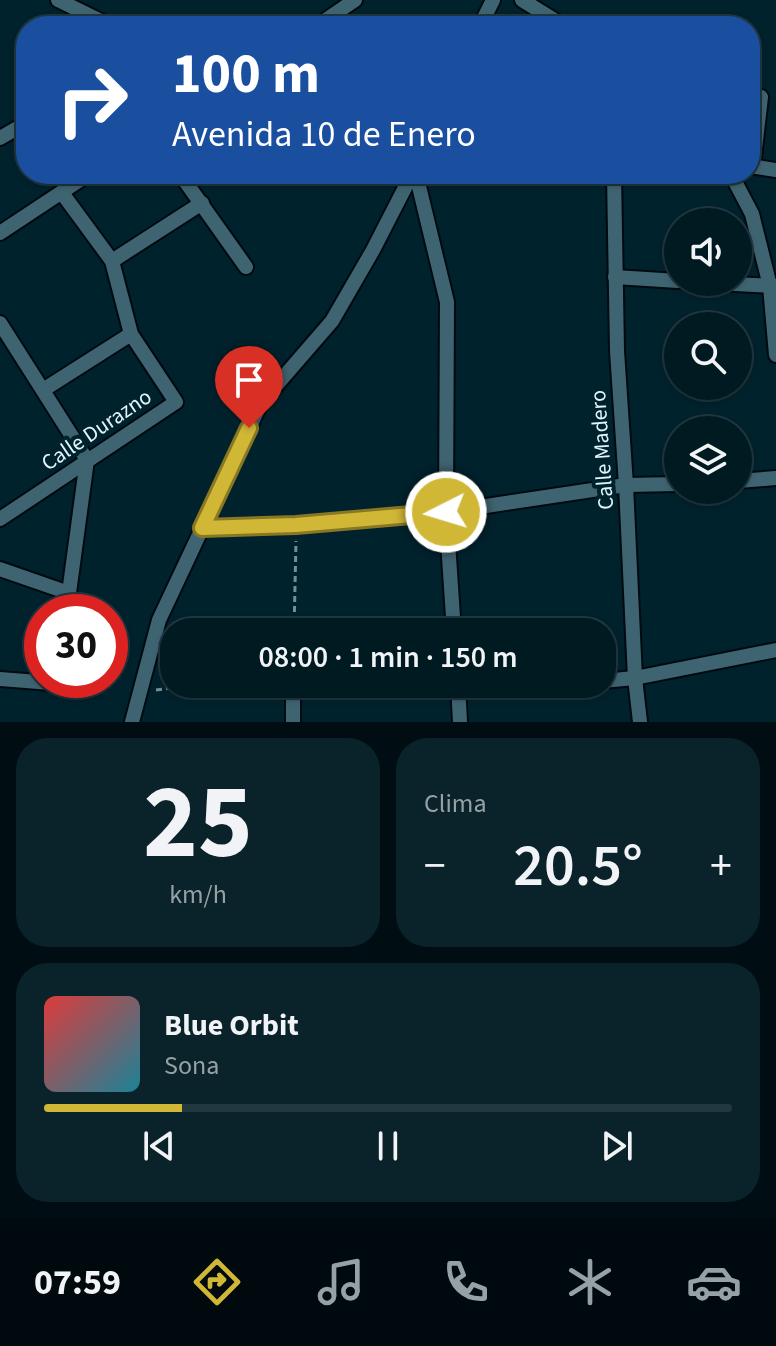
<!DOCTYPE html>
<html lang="es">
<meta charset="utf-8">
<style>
body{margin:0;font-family:"Source Sans 3",sans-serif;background:#0a232a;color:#f1f3f6;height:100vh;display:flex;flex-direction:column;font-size:30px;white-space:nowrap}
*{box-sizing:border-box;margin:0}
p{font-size:26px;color:#95a1a5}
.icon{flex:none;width:44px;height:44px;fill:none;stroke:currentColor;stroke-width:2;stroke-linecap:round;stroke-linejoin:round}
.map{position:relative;height:722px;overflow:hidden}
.details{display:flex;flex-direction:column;gap:16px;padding:16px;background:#000e13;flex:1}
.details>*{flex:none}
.guide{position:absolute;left:16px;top:16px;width:744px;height:168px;border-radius:32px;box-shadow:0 2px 6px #0004,0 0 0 2px #223840;background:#1a4fa0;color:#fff;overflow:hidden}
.tools{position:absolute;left:664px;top:208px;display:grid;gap:16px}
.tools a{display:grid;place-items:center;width:88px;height:88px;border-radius:50%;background:#001a22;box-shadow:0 2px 6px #0004,0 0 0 2px #223840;font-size:40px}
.speed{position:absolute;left:24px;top:594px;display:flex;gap:16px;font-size:40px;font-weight:700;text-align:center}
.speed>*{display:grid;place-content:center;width:104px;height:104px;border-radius:50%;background:#001a22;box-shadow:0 2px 6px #0004,0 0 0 2px #223840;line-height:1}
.speed .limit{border:12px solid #d22;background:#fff;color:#111}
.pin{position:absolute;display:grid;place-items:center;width:68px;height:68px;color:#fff;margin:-82px -34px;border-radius:50% 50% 50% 0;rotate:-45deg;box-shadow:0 0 8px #0007}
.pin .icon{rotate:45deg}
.me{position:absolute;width:88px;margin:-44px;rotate:265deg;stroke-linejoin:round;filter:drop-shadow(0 0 6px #0008)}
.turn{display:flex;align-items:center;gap:28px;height:168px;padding:0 24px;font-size:36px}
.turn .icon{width:104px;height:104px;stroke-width:2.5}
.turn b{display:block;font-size:56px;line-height:68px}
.big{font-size:60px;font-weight:600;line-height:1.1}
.details .widget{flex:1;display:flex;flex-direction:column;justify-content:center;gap:12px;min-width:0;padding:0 28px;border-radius:32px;background:#0a232a}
.details .dial{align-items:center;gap:0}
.dial b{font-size:104px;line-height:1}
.song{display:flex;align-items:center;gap:24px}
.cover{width:96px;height:96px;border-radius:12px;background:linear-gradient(135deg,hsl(0 70% 55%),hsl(190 70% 35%))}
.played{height:8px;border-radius:4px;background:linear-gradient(90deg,#d1b736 20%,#223840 20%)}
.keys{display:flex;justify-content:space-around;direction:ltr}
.heat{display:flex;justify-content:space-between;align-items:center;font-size:44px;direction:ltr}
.details .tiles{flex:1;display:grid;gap:16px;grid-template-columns:1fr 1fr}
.widget:last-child{grid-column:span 2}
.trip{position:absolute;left:160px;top:618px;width:456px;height:80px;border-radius:32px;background:#001a22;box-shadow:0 2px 6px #0004,0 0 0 2px #223840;font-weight:600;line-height:80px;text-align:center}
.menu{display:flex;height:128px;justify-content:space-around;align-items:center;background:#000a0e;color:#95a1a5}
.menu .icon{width:56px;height:56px}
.menu .active{color:#d1b736}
.menu b{font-size:36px;color:#f1f3f6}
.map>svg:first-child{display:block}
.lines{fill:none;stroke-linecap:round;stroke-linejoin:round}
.minor-casing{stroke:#000a10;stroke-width:18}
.path{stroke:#748e97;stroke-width:3;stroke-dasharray:6 4;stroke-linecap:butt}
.minor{stroke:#3f6471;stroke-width:14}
.route-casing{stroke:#887723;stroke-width:20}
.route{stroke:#d1b736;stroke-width:14}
.labels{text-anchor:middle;stroke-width:8;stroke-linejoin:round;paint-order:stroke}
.street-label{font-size:22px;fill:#e2f5fd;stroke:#00222d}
</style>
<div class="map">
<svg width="776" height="722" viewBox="0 0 776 722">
<rect width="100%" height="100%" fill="#00222d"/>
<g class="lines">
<defs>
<g id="minor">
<polyline points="58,0 111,26"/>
<polyline points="522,0 564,26"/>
<polyline points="317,26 355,0"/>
<polyline points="480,26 493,0"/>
<polyline points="0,138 26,123"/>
<polyline points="750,166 776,170"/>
<polyline points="753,166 761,97"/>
<polyline points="180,174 246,267"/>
<polyline points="416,174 447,302 446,512 454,632"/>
<polyline points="614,174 617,351 626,485 635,678 640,722"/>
<polyline points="731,174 752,214 770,286 776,355"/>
<polyline points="0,233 89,174"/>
<polyline points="112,261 202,203"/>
<polyline points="615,277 678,281"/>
<polyline points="696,282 776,286"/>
<polyline points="0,323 87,460 69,593 63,612"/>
<polyline points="43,390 131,334"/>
<polyline points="738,481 776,478"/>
<polyline points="0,519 176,402 131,334 112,261 62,193"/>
<polyline points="202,528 296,525 446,512 626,485 678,484"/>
<polyline points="0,569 69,593"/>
<polyline points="0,679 64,684"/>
<polyline points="602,681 635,678 776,650"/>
<polyline points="458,684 460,722"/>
<polyline points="458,689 551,684"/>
<polyline points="132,722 159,620 261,403 332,321 373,250 412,174"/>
<polyline points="293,722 293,694"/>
</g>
</defs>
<use href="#minor" class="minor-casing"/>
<g class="path">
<polyline points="294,632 296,541"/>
<polyline points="226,684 279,692"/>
<polyline points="156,690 200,684"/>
<polyline points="306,694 442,690"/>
</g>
<use href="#minor" class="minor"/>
</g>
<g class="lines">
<defs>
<polyline id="route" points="249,428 202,528 296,525 446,512"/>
</defs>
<use href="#route" class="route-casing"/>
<use href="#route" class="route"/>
</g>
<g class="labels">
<g class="street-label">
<text transform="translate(96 429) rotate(-34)" y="8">Calle Durazno</text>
<text transform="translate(601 450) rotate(-94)" y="8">Calle Madero</text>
</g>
</g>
</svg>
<div class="tools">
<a><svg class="icon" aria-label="sound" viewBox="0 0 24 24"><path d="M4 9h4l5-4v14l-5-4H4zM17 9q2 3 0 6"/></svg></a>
<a><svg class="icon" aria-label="search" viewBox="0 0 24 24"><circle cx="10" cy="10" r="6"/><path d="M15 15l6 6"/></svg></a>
<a><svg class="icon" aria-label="layers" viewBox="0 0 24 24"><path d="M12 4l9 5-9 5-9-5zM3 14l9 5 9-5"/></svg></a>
</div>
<div class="speed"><div class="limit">30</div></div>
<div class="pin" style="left:249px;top:428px;background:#d93025"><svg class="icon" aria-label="arrive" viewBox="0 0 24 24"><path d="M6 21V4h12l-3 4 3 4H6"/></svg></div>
<svg class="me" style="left:446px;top:512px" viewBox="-20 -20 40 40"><circle r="17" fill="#d1b736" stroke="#fff" stroke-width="3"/><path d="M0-11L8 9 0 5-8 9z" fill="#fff"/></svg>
<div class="trip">08:00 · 1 min · 150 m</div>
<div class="guide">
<div class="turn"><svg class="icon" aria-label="right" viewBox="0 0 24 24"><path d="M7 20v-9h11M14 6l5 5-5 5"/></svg><div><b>100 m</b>Avenida 10 de Enero</div></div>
</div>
</div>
<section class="details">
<div class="tiles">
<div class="widget dial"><b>25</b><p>km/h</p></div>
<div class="widget"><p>Clima</p>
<div class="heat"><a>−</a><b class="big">20.5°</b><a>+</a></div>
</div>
<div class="widget">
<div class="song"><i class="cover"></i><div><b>Blue Orbit</b><p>Sona</p></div></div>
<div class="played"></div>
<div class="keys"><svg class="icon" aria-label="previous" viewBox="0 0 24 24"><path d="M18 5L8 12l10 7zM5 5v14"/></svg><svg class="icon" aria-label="pause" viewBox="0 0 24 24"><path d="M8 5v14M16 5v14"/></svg><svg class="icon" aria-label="next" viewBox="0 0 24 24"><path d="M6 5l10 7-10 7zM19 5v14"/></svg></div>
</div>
</div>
</section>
<nav class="menu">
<b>07:59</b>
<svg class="icon active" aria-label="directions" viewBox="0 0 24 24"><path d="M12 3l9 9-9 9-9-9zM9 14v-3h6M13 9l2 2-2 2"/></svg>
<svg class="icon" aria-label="music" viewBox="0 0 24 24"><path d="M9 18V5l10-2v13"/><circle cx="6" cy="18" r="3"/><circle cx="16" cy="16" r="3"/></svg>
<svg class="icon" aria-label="phone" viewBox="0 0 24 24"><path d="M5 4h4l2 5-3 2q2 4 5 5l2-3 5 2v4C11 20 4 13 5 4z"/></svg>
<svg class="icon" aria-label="climate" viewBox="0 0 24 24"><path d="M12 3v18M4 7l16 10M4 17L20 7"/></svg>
<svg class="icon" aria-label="car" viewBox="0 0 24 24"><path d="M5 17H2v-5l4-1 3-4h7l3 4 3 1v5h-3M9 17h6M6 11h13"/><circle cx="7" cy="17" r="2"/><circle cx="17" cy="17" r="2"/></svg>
</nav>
